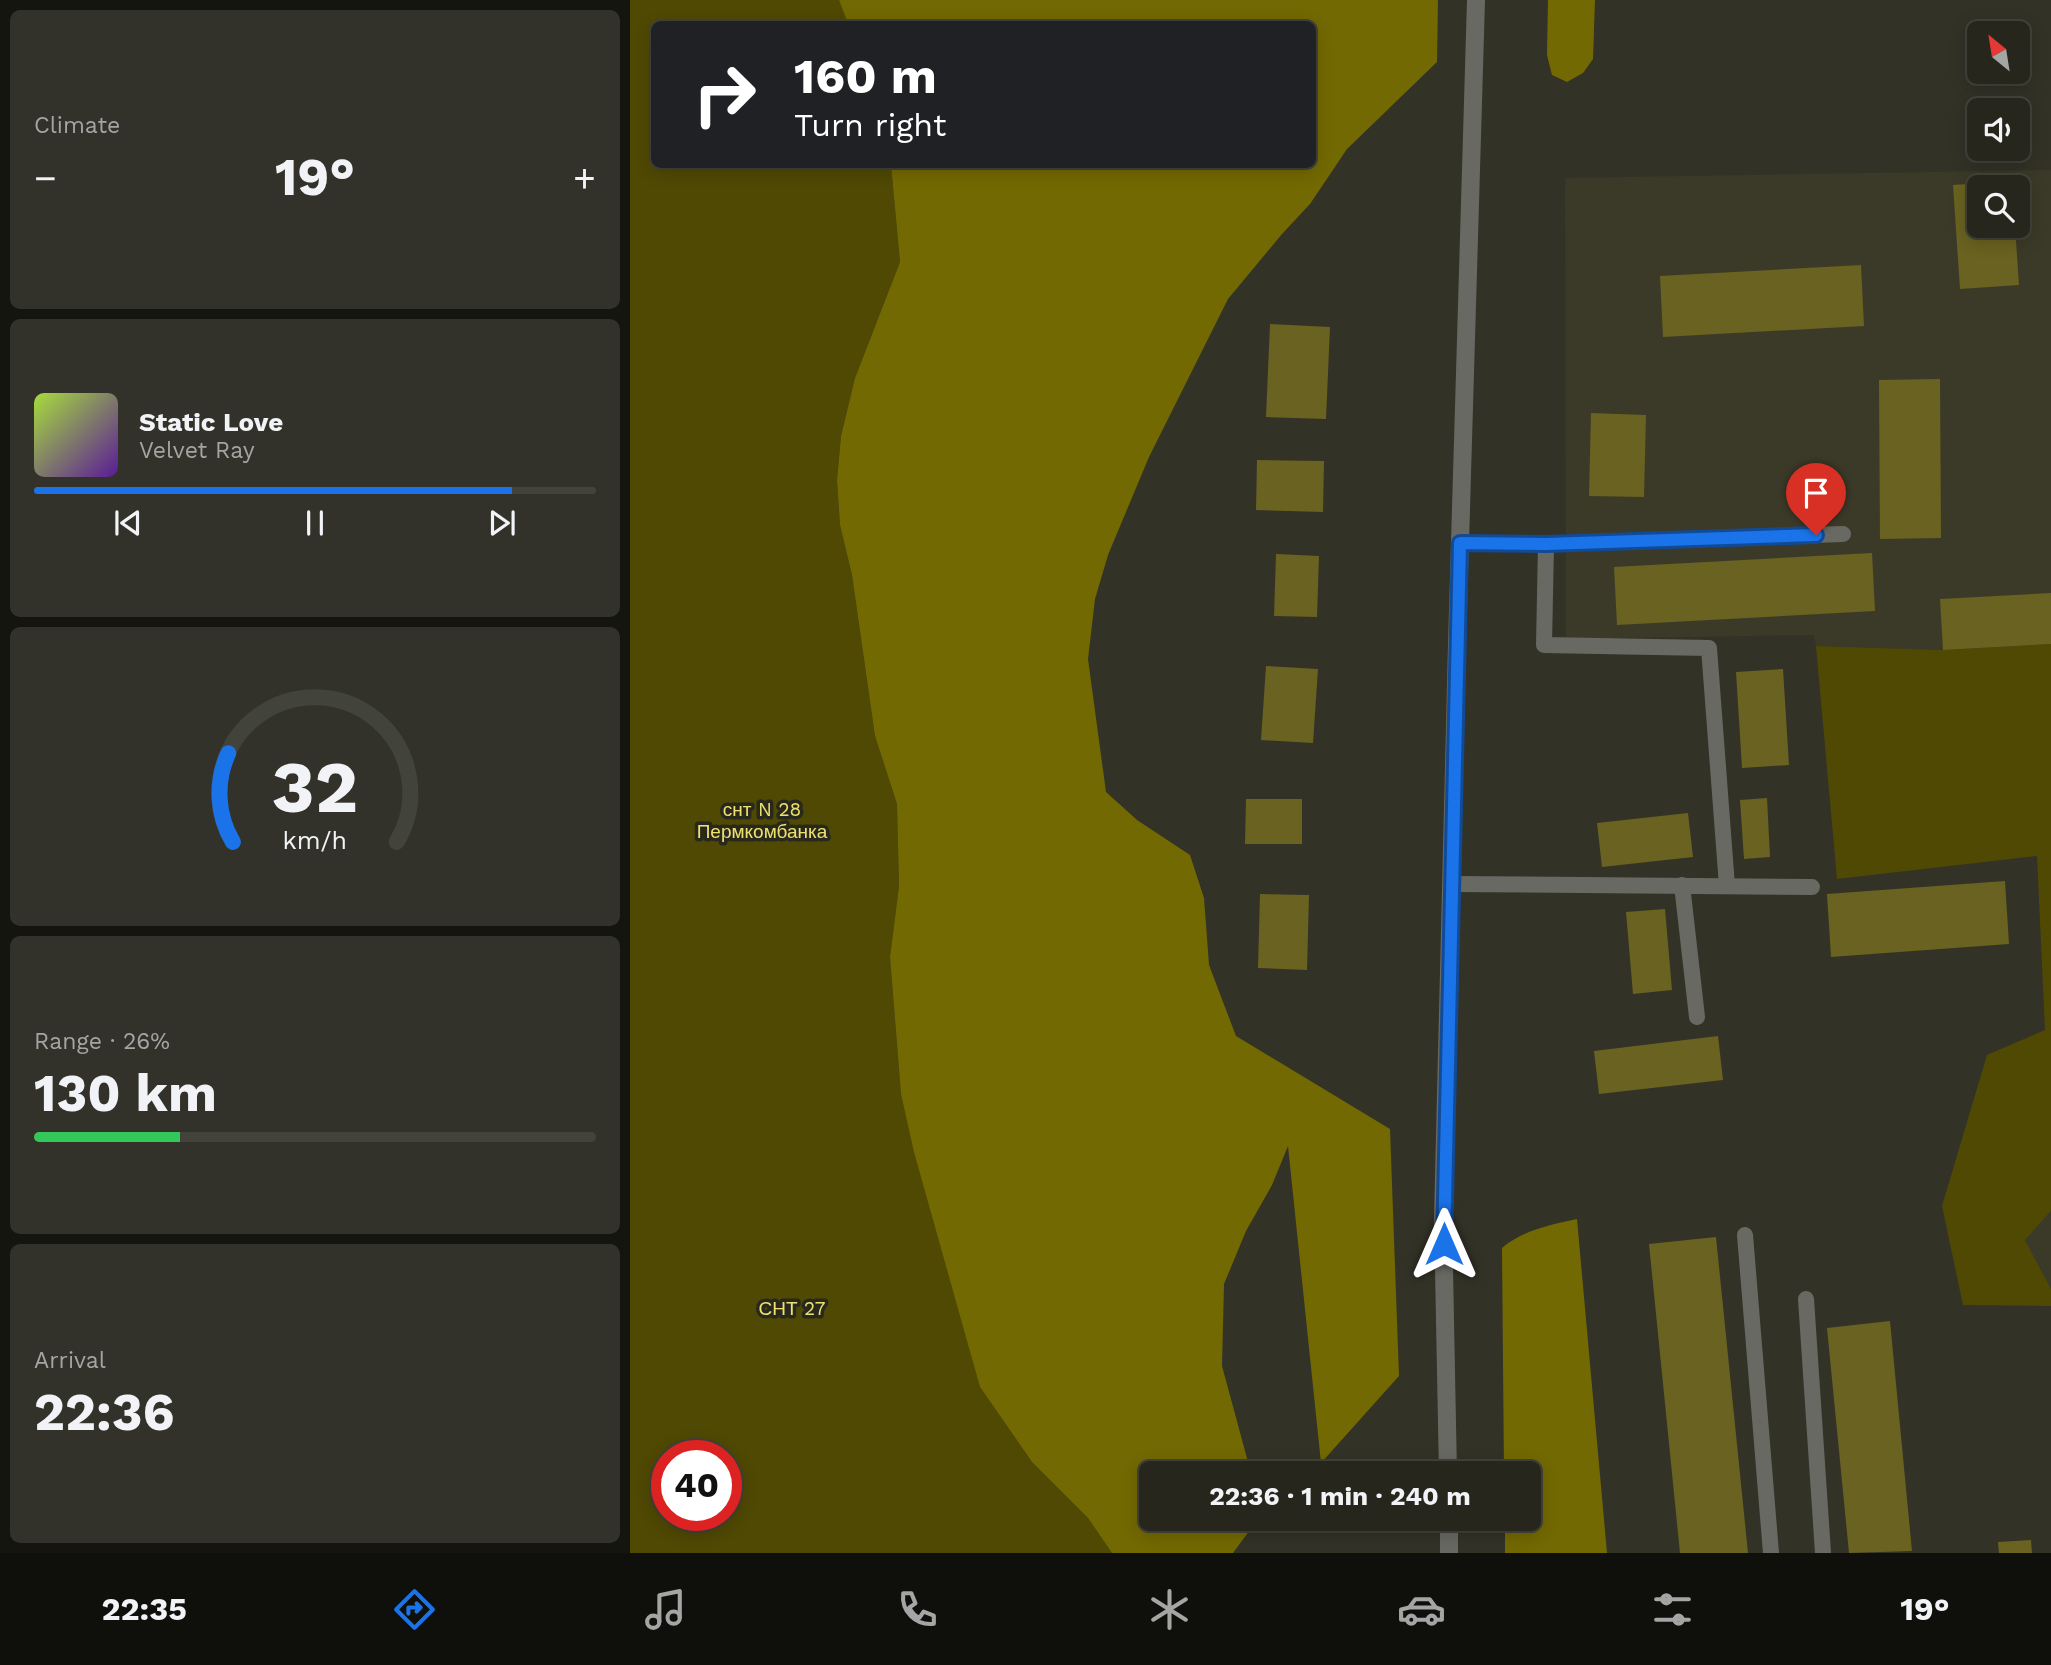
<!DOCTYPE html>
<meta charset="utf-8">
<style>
body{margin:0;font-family:"Work Sans",sans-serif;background:#32322a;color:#f1f3f6;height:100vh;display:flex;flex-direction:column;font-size:26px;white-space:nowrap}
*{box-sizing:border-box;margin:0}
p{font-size:23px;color:#a4a5a4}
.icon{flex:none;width:38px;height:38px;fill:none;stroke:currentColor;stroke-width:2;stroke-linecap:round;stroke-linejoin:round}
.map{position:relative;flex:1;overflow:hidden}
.drawer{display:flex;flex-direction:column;gap:10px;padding:10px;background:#151510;width:630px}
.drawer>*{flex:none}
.top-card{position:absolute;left:21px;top:21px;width:665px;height:147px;border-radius:10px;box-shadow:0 4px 18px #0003,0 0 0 2px #42433b;background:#202124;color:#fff;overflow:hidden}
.needle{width:46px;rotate:330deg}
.fabs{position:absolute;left:1337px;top:21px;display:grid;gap:14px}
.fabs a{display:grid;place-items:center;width:63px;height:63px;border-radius:10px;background:#26261d;box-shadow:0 4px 18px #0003,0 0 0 2px #42433b;font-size:35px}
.speed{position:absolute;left:21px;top:1440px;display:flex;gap:14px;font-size:35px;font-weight:700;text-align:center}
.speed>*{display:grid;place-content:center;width:91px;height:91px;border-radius:50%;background:#26261d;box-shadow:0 4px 18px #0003,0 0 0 2px #42433b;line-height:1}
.speed .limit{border:10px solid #d22;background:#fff;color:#111}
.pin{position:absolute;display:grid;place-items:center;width:60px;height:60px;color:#fff;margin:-72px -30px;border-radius:50% 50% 50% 0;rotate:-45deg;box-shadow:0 0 7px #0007}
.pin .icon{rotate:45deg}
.me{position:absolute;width:77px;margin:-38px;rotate:0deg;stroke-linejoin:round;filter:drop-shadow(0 0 5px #0008)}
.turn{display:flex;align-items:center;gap:24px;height:147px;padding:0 28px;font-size:32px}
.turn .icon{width:91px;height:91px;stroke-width:2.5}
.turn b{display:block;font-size:49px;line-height:60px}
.big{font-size:52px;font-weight:700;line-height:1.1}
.drawer .widget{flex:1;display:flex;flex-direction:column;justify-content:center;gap:10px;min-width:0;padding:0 24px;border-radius:10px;background:#32322a}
.drawer .dial{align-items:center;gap:0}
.dial svg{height:182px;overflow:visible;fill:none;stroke:#42433b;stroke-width:7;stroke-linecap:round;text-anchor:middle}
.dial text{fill:#f1f3f6;stroke:none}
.song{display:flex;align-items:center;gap:21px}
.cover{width:84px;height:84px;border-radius:10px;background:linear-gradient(135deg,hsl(80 70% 55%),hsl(270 70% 35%))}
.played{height:7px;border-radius:4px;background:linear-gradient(90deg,#1a73e8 85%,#42433b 85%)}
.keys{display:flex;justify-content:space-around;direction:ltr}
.heat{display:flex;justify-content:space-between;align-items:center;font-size:38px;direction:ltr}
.charge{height:10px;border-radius:5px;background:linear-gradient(90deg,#34c759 26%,#42433b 0)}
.trip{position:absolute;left:509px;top:1461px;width:402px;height:70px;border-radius:10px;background:#26261d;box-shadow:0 4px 18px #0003,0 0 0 2px #42433b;font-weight:700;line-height:70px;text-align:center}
.dock{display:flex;height:112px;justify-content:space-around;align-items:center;background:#0f0f0c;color:#a4a5a4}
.dock .icon{width:49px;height:49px}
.dock .current{color:#1a73e8}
.dock b{font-size:32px;color:#f1f3f6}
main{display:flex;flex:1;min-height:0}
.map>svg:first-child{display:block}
.built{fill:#3b3a28;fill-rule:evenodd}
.green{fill:#504904;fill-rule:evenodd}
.forest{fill:#736902}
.building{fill:#696220}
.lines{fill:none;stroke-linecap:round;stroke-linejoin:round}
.service{stroke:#696963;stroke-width:16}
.tertiary{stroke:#696963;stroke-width:18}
.route-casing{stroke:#114b97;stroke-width:18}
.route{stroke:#1a73e8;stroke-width:12}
.labels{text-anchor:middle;stroke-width:7;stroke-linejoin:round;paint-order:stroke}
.park-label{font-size:19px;fill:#eee16d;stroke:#29281d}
</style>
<main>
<section class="drawer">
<div class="widget"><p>Climate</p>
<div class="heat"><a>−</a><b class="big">19°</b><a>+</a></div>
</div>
<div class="widget">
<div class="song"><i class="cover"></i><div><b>Static Love</b><p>Velvet Ray</p></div></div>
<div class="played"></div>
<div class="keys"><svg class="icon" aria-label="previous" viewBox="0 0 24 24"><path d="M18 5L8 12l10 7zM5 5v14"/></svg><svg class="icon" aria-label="pause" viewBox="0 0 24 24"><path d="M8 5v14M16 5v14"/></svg><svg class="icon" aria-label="next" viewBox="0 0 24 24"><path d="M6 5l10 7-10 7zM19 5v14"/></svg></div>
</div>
<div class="widget dial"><svg viewBox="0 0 100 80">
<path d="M14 69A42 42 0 1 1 86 69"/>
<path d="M14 69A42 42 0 0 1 12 30" stroke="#1a73e8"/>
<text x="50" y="56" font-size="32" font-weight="700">32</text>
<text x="50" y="72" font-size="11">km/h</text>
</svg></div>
<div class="widget"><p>Range · 26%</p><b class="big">130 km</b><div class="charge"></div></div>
<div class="widget"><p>Arrival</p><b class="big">22:36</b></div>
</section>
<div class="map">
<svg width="1421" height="1553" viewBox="0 0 1421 1553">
<rect width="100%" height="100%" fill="#333227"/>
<g class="built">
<path d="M1421,170V644L1313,650L1186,646L1184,635L936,639L935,178ZM1349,187H1388V226H1349Z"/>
<polygon points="1421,1211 1421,1289 1395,1240"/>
</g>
<g class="green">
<path d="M0,0H209L218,24H24V164L261,165L270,262L225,378L211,436L207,480L210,525L222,575L245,736L267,804L269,886L260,957L271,1094L350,1387L402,1462L458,1518L482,1553H0ZM37,1456H96V1516H37Z"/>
<polygon points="1421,644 1421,1211 1395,1240 1421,1289 1421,1306 1333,1305 1312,1206 1357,1055 1415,1030 1407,856 1207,879 1186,646 1313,650"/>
</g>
<g class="forest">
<polygon points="209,0 808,0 807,62 717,149 680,204 652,234 598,299 519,457 478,555 465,599 458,659 476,792 507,820 560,855 574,898 579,965 606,1036 760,1129 769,1376 691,1463 658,1146 642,1185 616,1231 594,1284 592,1366 621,1473 522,1474 522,1519 628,1519 603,1553 482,1553 458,1518 402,1462 350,1387 284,1152 271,1094 260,957 269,886 267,804 245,736 222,575 210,525 207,480 211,436 225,378 270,262 261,165 682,164 682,24 218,24"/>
<polygon points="918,0 965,0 963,59 953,73 937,82 922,75 917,55"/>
<path d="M947,1219L977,1553H875V1519H900V1474L874,1473L872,1248C893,1230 920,1225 947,1219Z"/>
</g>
<g class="building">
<polygon points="1382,181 1383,187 1349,187 1349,226 1385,226 1389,285 1330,289 1323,185"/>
<polygon points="1231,265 1234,326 1033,337 1030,276"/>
<polygon points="640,324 700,327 696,419 636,417"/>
<polygon points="1310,379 1311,538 1250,539 1249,380"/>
<polygon points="961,413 1016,415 1014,497 959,496"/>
<polygon points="627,460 694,461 693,512 626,510"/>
<polygon points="1242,553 1245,611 987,625 984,567"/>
<polygon points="646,554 689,556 687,617 644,616"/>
<polygon points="1421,593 1421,644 1313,650 1310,599"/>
<polygon points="636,666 688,669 683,743 631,740"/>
<polygon points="1153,669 1159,765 1112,768 1106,672"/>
<polygon points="1137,798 1140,857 1114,859 1110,800"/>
<polygon points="616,799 672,799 672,844 615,844"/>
<polygon points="1058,813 1063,857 972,867 967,823"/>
<polygon points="1375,881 1379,944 1201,957 1197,894"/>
<polygon points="630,894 679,895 677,970 628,968"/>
<polygon points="1035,909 1042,990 1003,994 996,912"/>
<polygon points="1088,1036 1093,1080 969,1094 964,1051"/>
<polygon points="1086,1237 1118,1553 1050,1553 1019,1244"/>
<polygon points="1260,1321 1282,1551 1219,1553 1197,1328"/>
<polygon points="1401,1540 1402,1553 1369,1553 1368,1542"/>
</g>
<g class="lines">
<g class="service">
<polyline points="830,543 916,544 1213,534"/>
<polyline points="916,544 914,645 1079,648 1097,886"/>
<polyline points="821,884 1182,887"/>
<polyline points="1052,885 1067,1017"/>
<polyline points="1115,1235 1141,1553"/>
<polyline points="1176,1299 1193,1553"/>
</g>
<g class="tertiary">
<polyline points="818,1474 813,1218 827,644 846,0"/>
<polyline points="819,1519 819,1553"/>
</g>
</g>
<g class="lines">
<defs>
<polyline id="route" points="814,1244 830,543 916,544 1186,535"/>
</defs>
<use href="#route" class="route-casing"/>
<use href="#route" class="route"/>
</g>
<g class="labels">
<g class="park-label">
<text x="132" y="816">снт N 28<tspan x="132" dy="22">Пермкомбанка</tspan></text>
<text x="162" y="1315">СНТ 27</text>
</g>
</g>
</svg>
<div class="fabs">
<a><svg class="needle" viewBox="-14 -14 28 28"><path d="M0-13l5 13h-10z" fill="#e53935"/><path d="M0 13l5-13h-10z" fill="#a4a5a4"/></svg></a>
<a><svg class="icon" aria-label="sound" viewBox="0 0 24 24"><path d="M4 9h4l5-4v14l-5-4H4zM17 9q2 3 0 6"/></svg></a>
<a><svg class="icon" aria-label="search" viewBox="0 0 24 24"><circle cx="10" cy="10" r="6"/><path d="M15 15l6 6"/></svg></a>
</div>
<div class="speed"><div class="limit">40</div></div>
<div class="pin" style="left:1186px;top:535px;background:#d93025"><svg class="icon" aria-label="arrive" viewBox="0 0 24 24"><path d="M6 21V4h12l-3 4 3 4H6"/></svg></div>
<svg class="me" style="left:814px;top:1244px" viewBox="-20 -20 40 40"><path d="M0-17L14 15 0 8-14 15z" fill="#1a73e8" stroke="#fff" stroke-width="4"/></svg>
<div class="trip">22:36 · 1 min · 240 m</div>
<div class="top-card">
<div class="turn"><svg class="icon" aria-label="right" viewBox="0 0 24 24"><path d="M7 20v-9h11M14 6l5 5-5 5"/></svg><div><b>160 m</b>Turn right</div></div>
</div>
</div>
</main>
<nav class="dock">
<b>22:35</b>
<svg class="icon current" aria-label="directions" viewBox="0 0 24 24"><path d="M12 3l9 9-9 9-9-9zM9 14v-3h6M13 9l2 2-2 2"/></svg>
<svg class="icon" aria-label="music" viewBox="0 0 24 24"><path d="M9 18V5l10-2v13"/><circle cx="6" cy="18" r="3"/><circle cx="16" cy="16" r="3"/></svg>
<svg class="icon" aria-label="phone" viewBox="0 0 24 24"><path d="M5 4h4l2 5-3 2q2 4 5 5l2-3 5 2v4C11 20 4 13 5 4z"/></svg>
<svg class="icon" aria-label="climate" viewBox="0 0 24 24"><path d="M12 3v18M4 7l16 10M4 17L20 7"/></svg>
<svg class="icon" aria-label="car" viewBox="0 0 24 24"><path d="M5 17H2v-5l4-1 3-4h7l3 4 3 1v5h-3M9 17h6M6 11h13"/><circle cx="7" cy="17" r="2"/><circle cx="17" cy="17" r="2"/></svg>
<svg class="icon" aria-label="filters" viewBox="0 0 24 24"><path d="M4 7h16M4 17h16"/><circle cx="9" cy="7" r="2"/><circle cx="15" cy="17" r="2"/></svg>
<b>19°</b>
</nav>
